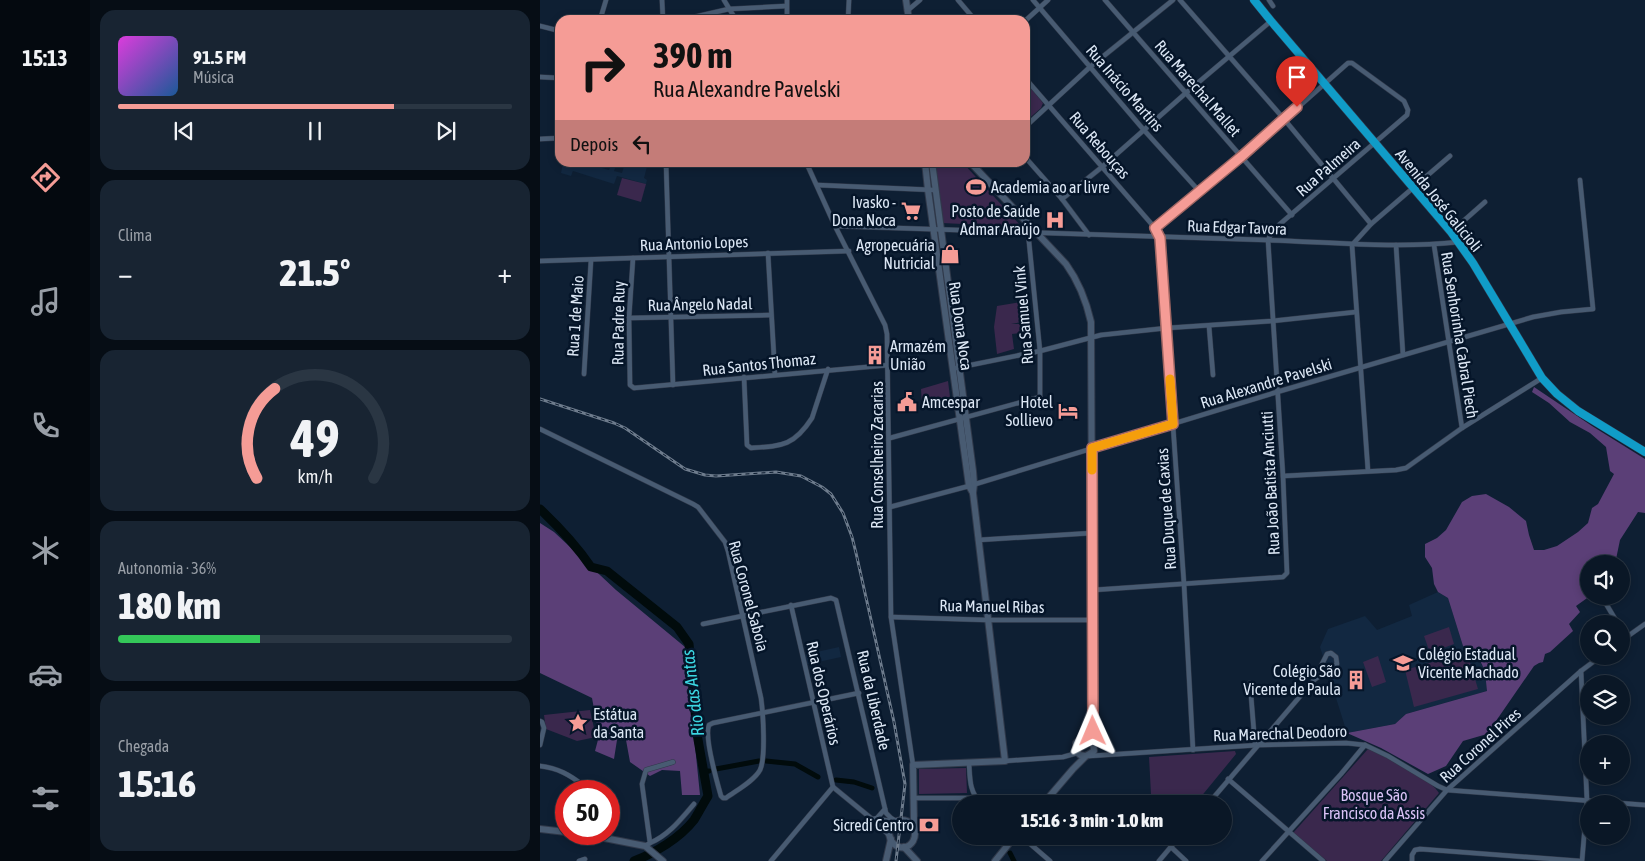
<!DOCTYPE html>
<html lang="pt">
<meta charset="utf-8">
<style>
body{margin:0;font-family:"Asap Condensed",sans-serif;background:#182432;color:#f1f3f6;height:100vh;display:flex;flex-direction:column;font-size:19px;white-space:nowrap}
*{box-sizing:border-box;margin:0}
p{font-size:16px;color:#999fa7}
.icon{flex:none;width:28px;height:28px;fill:none;stroke:currentColor;stroke-width:2;stroke-linecap:round;stroke-linejoin:round}
.map{position:relative;flex:1;overflow:hidden}
.drawer{display:flex;flex-direction:column;gap:10px;padding:10px;background:#060d15;width:450px}
.drawer>*{flex:none}
.top-card{position:absolute;left:15px;top:15px;width:475px;height:152px;border-radius:15px;box-shadow:0 2px 8px #0003,0 0 0 1px #2a3643;background:#f59c96;color:#111;overflow:hidden}
.tools{position:absolute;left:1040px;top:555px;display:grid;gap:10px}
.tools a{display:grid;place-items:center;width:50px;height:50px;border-radius:50%;background:#0a1726;box-shadow:0 2px 8px #0003,0 0 0 1px #2a3643;font-size:25px}
.speed{position:absolute;left:15px;top:780px;display:flex;gap:10px;font-size:25px;font-weight:700;text-align:center}
.speed>*{display:grid;place-content:center;width:65px;height:65px;border-radius:50%;background:#0a1726;box-shadow:0 2px 8px #0003,0 0 0 1px #2a3643;line-height:1}
.speed .limit{border:8px solid #d22;background:#fff;color:#111}
.pin{position:absolute;display:grid;place-items:center;width:42px;height:42px;color:#fff;margin:-51px -21px;border-radius:50% 50% 50% 0;rotate:-45deg;box-shadow:0 0 5px #0007}
.pin .icon{rotate:45deg}
.me{position:absolute;width:55px;margin:-28px;rotate:359deg;stroke-linejoin:round;filter:drop-shadow(0 0 4px #0008)}
.turn{display:flex;align-items:center;gap:18px;height:105px;padding:0 15px;font-size:22px}
.turn .icon{width:65px;height:65px;stroke-width:2.5}
.turn b{display:block;font-size:35px;line-height:42px}
.then{display:flex;align-items:center;height:48px;padding:0 15px;background:#0003;gap:10px;font-size:19px}
.big{font-size:38px;font-weight:800;line-height:1.1}
.drawer .tile{flex:1;display:flex;flex-direction:column;justify-content:center;gap:8px;min-width:0;padding:0 18px;border-radius:15px;background:#182432}
.drawer .dial{align-items:center;gap:0}
.dial svg{height:130px;overflow:visible;fill:none;stroke:#2a3643;stroke-width:7;stroke-linecap:round;text-anchor:middle}
.dial text{fill:#f1f3f6;stroke:none}
.song{display:flex;align-items:center;gap:15px}
.cover{width:60px;height:60px;border-radius:8px;background:linear-gradient(135deg,hsl(300 70% 55%),hsl(210 70% 35%))}
.played{height:5px;border-radius:2px;background:linear-gradient(90deg,#f59c96 70%,#2a3643 70%)}
.keys{display:flex;justify-content:space-around;direction:ltr}
.heat{display:flex;justify-content:space-between;align-items:center;font-size:28px;direction:ltr}
.charge{height:8px;border-radius:4px;background:linear-gradient(90deg,#34c759 36%,#2a3643 0)}
.trip{position:absolute;left:412px;top:795px;width:280px;height:50px;border-radius:25px;background:#0a1726;box-shadow:0 2px 8px #0003,0 0 0 1px #2a3643;font-weight:800;line-height:50px;text-align:center}
main{display:flex;flex:1;min-height:0}
.tabs{display:flex;flex-direction:column;width:90px;justify-content:space-around;align-items:center;background:#04090f;color:#999fa7}
.tabs .icon{width:35px;height:35px}
.tabs .selected{color:#f59c96}
.tabs b{font-size:22px;color:#f1f3f6}
.map>svg:first-child{display:block}
.built{fill:#122841}
.green{fill:#3a284d}
.forest{fill:#5b3f77}
.lines{fill:none;stroke-linecap:round;stroke-linejoin:round}
.canal{stroke:#010b0c;stroke-width:5}
.river{stroke:#010b0c;stroke-width:9}
.street-casing{stroke:#30394a;stroke-width:5.5}
.secondary-casing{stroke:#30394a;stroke-width:8}
.highway-casing{stroke:#30394a;stroke-width:9}
.street{stroke:#485b72;stroke-width:4.5}
.secondary{stroke:#485b72;stroke-width:6}
.highway{stroke:#109cc8;stroke-width:8}
.rail-casing{stroke:#6d7b8c;stroke-width:3}
.rail{stroke:#051529;stroke-width:1;stroke-dasharray:4;stroke-linecap:butt}
.route-casing{stroke:#9f6562;stroke-width:12}
.route{stroke:#f59c96;stroke-width:9}
.slow{stroke:#f59e0b;stroke-width:9}
.labels{text-anchor:middle;stroke-width:5;stroke-linejoin:round;paint-order:stroke}
.street-label{font-size:16px;fill:#dce7f5;stroke:#051529}
.poi-label{font-size:16px;fill:#dce7f5;stroke:#051529;text-anchor:end}
.park-label{font-size:16px;fill:#dac2f6;stroke:#051529}
.water-label{font-size:18px;font-style:italic;fill:#3cd8e3;stroke:#051529}
</style>
<main>
<nav class="tabs">
<b>15:13</b>
<svg class="icon selected" aria-label="directions" viewBox="0 0 24 24"><path d="M12 3l9 9-9 9-9-9zM9 14v-3h6M13 9l2 2-2 2"/></svg>
<svg class="icon" aria-label="music" viewBox="0 0 24 24"><path d="M9 18V5l10-2v13"/><circle cx="6" cy="18" r="3"/><circle cx="16" cy="16" r="3"/></svg>
<svg class="icon" aria-label="phone" viewBox="0 0 24 24"><path d="M5 4h4l2 5-3 2q2 4 5 5l2-3 5 2v4C11 20 4 13 5 4z"/></svg>
<svg class="icon" aria-label="climate" viewBox="0 0 24 24"><path d="M12 3v18M4 7l16 10M4 17L20 7"/></svg>
<svg class="icon" aria-label="car" viewBox="0 0 24 24"><path d="M5 17H2v-5l4-1 3-4h7l3 4 3 1v5h-3M9 17h6M6 11h13"/><circle cx="7" cy="17" r="2"/><circle cx="17" cy="17" r="2"/></svg>
<svg class="icon" aria-label="filters" viewBox="0 0 24 24"><path d="M4 7h16M4 17h16"/><circle cx="9" cy="7" r="2"/><circle cx="15" cy="17" r="2"/></svg>
</nav>
<section class="drawer">
<div class="tile">
<div class="song"><i class="cover"></i><div><b>91.5 FM</b><p>Música</p></div></div>
<div class="played"></div>
<div class="keys"><svg class="icon" aria-label="previous" viewBox="0 0 24 24"><path d="M18 5L8 12l10 7zM5 5v14"/></svg><svg class="icon" aria-label="pause" viewBox="0 0 24 24"><path d="M8 5v14M16 5v14"/></svg><svg class="icon" aria-label="next" viewBox="0 0 24 24"><path d="M6 5l10 7-10 7zM19 5v14"/></svg></div>
</div>
<div class="tile"><p>Clima</p>
<div class="heat"><a>−</a><b class="big">21.5°</b><a>+</a></div>
</div>
<div class="tile dial"><svg viewBox="0 0 100 80">
<path d="M14 69A42 42 0 1 1 86 69"/>
<path d="M14 69A42 42 0 0 1 25 14" stroke="#f59c96"/>
<text x="50" y="56" font-size="32" font-weight="700">49</text>
<text x="50" y="72" font-size="11">km/h</text>
</svg></div>
<div class="tile"><p>Autonomia · 36%</p><b class="big">180 km</b><div class="charge"></div></div>
<div class="tile"><p>Chegada</p><b class="big">15:16</b></div>
</section>
<div class="map">
<svg width="1105" height="861" viewBox="0 0 1105 861">
<rect width="100%" height="100%" fill="#0e1f33"/>
<g class="built">
<polygon points="23,163 52,163 52,164 57,166 59,163 63,163 62,168 69,170 72,163 77,163 74,171 82,173 85,163 108,163 104,178 107,180 106,184 77,176 74,184 33,171 31,176 21,173"/>
<polygon points="898,592 908,598 923,646 936,653 945,672 947,691 866,714 855,724 807,733 780,647 788,629 825,616 837,630 872,616 869,605"/>
<polygon points="299,647 301,657 265,665 263,655"/>
</g>
<g class="green">
<polygon points="485,81 503,103 501,108 485,122"/>
<polygon points="393,163 423,163 482,227 402,223"/>
<polygon points="82,178 106,184 101,202 77,195"/>
<polygon points="487,301 488,321 471,324 480,324 481,333 472,334 474,349 457,354 454,327 457,306"/>
<polygon points="408,381 410,397 382,405 381,389"/>
<polygon points="909,627 914,644 890,653 884,636"/>
<polygon points="927,652 938,689 874,707 865,670"/>
<polygon points="838,656 846,682 832,687 823,662"/>
<polygon points="50,710 56,737 37,741 6,729 4,715"/>
<path d="M828,749C851,758 884,772 899,793L841,861H787L753,833Z"/>
<polygon points="695,751 696,754 655,804 649,804 641,796 611,794 609,757"/>
<polygon points="426,768 427,793 379,794 379,769"/>
</g>
<g class="forest">
<path d="M994,387L1052,426L1105,459V513L1098,512L1080,540L1075,564H1049V596H1050L1036,606L1040,612L1029,624L1033,631L1010,652L1005,654L1003,662L999,663L994,666L947,734L923,741L906,766L888,774L841,748L807,733L855,724L866,714L947,691C945,669 944,658 923,646L908,598L898,592L894,584L892,568L885,557V544L897,538L906,530L922,502L932,496L946,494L969,507L986,521L989,535L994,550H1004L1017,546L1038,532L1048,523L1052,508L1058,504L1074,474L1070,471L1066,447L1050,433L1030,422L1009,403L992,392Z"/>
<polygon points="0,523 14,532 76,590 145,647 160,795 142,795 140,771 122,770 110,776 90,762 86,740 77,740 74,759 55,751 59,736 52,698 0,673"/>
</g>
<g class="lines">
<g class="canal">
<polyline points="226,761 255,764 278,777"/>
<polyline points="176,769 219,761"/>
<polyline points="163,772 169,771"/>
<polyline points="296,780 314,782 332,788"/>
<polyline points="470,853 474,861"/>
</g>
<path class="river" d="M0,509C19,527 36,545 51,567L67,571L137,627L149,644L157,734L168,796C163,804 159,812 154,820C140,838 115,853 94,861"/>
<defs>
<g id="street">
<polyline points="122,0 123,20"/>
<polyline points="184,0 196,20"/>
<polyline points="418,0 435,20"/>
<polyline points="493,0 603,129 659,191"/>
<polyline points="565,0 752,215"/>
<polyline points="640,0 744,119 831,224"/>
<polyline points="729,0 733,6"/>
<polyline points="367,11 380,0"/>
<polyline points="60,20 66,0"/>
<polyline points="141,20 189,9 246,6"/>
<polyline points="247,20 247,0"/>
<polyline points="308,20 309,0"/>
<polyline points="485,21 508,0"/>
<polyline points="0,26 20,31"/>
<polyline points="0,77 20,78"/>
<polyline points="485,78 615,228"/>
<polyline points="485,127 550,67 633,0"/>
<polyline points="0,139 20,138"/>
<polyline points="485,157 522,199 549,235"/>
<polyline points="126,162 133,385"/>
<polyline points="266,162 295,226 345,325 347,334 351,617 373,765"/>
<polyline points="435,168 442,162"/>
<polyline points="277,185 394,190"/>
<polyline points="522,199 562,167 647,92 731,21"/>
<path d="M295,226C439,231 583,235 726,240C791,242 854,249 919,242"/>
<polyline points="911,232 945,202"/>
<polyline points="856,245 863,355"/>
<polyline points="894,245 922,428"/>
<polyline points="228,253 235,375"/>
<polyline points="93,258 89,318 90,385 94,388 349,365"/>
<polyline points="0,261 309,251"/>
<polyline points="89,318 231,315"/>
<polyline points="669,326 673,375"/>
<polyline points="416,368 500,351 561,335 627,328 732,321 816,312"/>
<polyline points="44,374 51,260"/>
<path d="M204,377L207,445L211,448C242,446 254,446 272,418L288,369"/>
<path d="M0,429L153,504L158,507L185,542L188,551L221,698C223,712 226,758 220,770C214,781 197,790 186,798H183L181,796C177,782 164,737 169,725L173,723L319,693"/>
<polyline points="350,438 500,397 500,351 488,232"/>
<polyline points="828,471 812,245 831,224 910,156"/>
<polyline points="743,476 856,470 866,468 922,428 1002,378"/>
<polyline points="350,507 429,486 737,392 993,317 1021,312 1053,309 1040,180"/>
<polyline points="438,540 552,533"/>
<polyline points="553,590 743,577 747,573 743,476 728,240"/>
<polyline points="1065,602 1078,624"/>
<polyline points="251,605 293,787"/>
<polyline points="351,617 447,620 552,620"/>
<polyline points="163,624 291,598 296,600 346,813 351,818 356,821"/>
<polyline points="1081,629 1087,637"/>
<polyline points="1081,641 1105,624"/>
<polyline points="1041,671 1047,801 1042,861"/>
<polyline points="710,683 715,745"/>
<polyline points="0,721 2,722 4,728 0,745"/>
<polyline points="653,750 644,584 620,238 615,228 702,157 808,63 812,63 864,101 868,110 867,115 733,230 728,240"/>
<polyline points="549,756 719,745 806,743 825,745 848,756 898,786 907,790 1105,805"/>
<polyline points="465,761 523,757 537,753"/>
<path d="M429,763C430,778 429,793 442,804"/>
<path d="M0,766C18,768 30,775 44,786V791"/>
<polyline points="688,779 783,861"/>
<polyline points="293,787 332,819 349,835"/>
<polyline points="373,798 435,798"/>
<polyline points="668,804 774,680 797,664 796,657 791,653 787,654 774,680"/>
<polyline points="334,819 353,821"/>
<polyline points="334,819 337,818 345,809"/>
<polyline points="481,836 510,861"/>
<path d="M110,843C129,835 141,819 154,804"/>
<polyline points="105,846 110,843 102,784 106,770 133,762"/>
<polyline points="631,847 646,861"/>
<polyline points="39,861 45,859"/>
<polyline points="231,861 293,787"/>
<polyline points="619,861 640,836"/>
<polyline points="722,861 801,774 825,745"/>
<polyline points="845,861 907,790 1041,671 1061,656"/>
<polyline points="872,861 872,855 875,850 880,849 1040,861"/>
</g>
<g id="secondary">
<polyline points="366,0 369,20"/>
<polyline points="392,162 433,471 434,484 433,493"/>
<path d="M430,162L526,264C539,282 546,300 551,322L553,742"/>
<polyline points="503,804 533,769 546,756 554,751 553,742 549,738 542,737 536,743 536,751 540,755 546,756"/>
<path d="M374,826C368,820 361,818 353,823L349,831C349,855 381,852 374,826L373,765L465,761L433,493L429,486L388,190L385,162"/>
<polyline points="0,829 26,832"/>
<polyline points="44,834 105,846 123,861"/>
<polyline points="364,847 377,861"/>
<polyline points="346,861 351,839"/>
<polyline points="455,861 475,836"/>
</g>
<polyline id="highway" points="714,0 731,21 911,232 933,263 1002,378 1017,394 1038,411 1105,452"/>
</defs>
<use href="#street" class="street-casing"/>
<use href="#secondary" class="secondary-casing"/>
<use href="#highway" class="highway-casing"/>
<use href="#street" class="street"/>
<use href="#secondary" class="secondary"/>
<use href="#highway" class="highway"/>
<defs>
<polyline id="rail" points="0,399 74,423 85,428 145,469 165,475 176,476 236,472 261,476 282,487 291,494 303,513 312,537 316,553 354,722 365,784 356,861"/>
</defs>
<use href="#rail" class="rail-casing"/>
<use href="#rail" class="rail"/>
</g>
<g class="lines">
<defs>
<polyline id="route" points="553,731 552,448 633,424 620,238 615,228 702,156 757,107"/>
</defs>
<use href="#route" class="route-casing"/>
<use href="#route" class="route"/>
<polyline class="slow" points="552,470 552,448 633,424 630,379"/>
</g>
<defs>
<symbol id="stadium-bare" viewBox="-9 -9 18 18"><path d="M0-5a6.5 5 0 1 0 0 10a6.5 5 0 1 0 0-10ZM-3.5-1.8h7v3.6h-7Z" fill="#f59c96" stroke="#051529" stroke-width="2.5" paint-order="stroke"/></symbol>
<symbol id="supermarket-bare" viewBox="-9 -9 18 18"><path d="M-6-5.5h2.5l.6 2H6L4.5 2H-2.5L-4.4-4H-6ZM-1.5 3.2a1.3 1.3 0 1 0 .1 0ZM3 3.2a1.3 1.3 0 1 0 .1 0Z" fill="#f59c96" stroke="#051529" stroke-width="2.5" paint-order="stroke"/></symbol>
<symbol id="hospital-bare" viewBox="-9 -9 18 18"><path d="M-5-5h3v3.5h4V-5h3V5h-3V1.5h-4V5h-3Z" fill="#f59c96" stroke="#051529" stroke-width="2.5" paint-order="stroke"/></symbol>
<symbol id="shop-bare" viewBox="-9 -9 18 18"><path d="M-5-2.5h2.3a2.7 3.5 0 0 1 5.4 0H5L5.5 6h-11ZM-1.5-2.5h3a1.5 2.3 0 0 0-3 0Z" fill="#f59c96" stroke="#051529" stroke-width="2.5" paint-order="stroke"/></symbol>
<symbol id="building-bare" viewBox="-9 -9 18 18"><path d="M-4-6H4V6H1V3H-1V6H-4ZM-2.5-4.3h1.7v1.8h-1.7ZM.8-4.3h1.7v1.8H.8ZM-2.5-1h1.7V.8h-1.7ZM.8-1h1.7V.8H.8Z" fill="#f59c96" stroke="#051529" stroke-width="2.5" paint-order="stroke"/></symbol>
<symbol id="civic-bare" viewBox="-9 -9 18 18"><path d="M-.6-6.5H3V-4.5H.6V-3L4-1V1h2V6H-6V1h2V-1L-.6-3ZM-1.2 2.5V6h2.4V2.5Z" fill="#f59c96" stroke="#051529" stroke-width="2.5" paint-order="stroke"/></symbol>
<symbol id="hotel-bare" viewBox="-9 -9 18 18"><path d="M-6-4.5h1.5V1H6V5H4.5V3h-9V5H-6ZM-4 0a1.8 1.8 0 1 1 3.6 0ZM.5 0V-2.5h3Q6-2.5 6 0Z" fill="#f59c96" stroke="#051529" stroke-width="2.5" paint-order="stroke"/></symbol>
<symbol id="school-bare" viewBox="-9 -9 18 18"><path d="M0-5L7-2L0 1L-7-2ZM-4 1L0 2.5L4 1V4Q0 6-4 4Z" fill="#f59c96" stroke="#051529" stroke-width="2.5" paint-order="stroke"/></symbol>
<symbol id="sight-bare" viewBox="-9 -9 18 18"><path d="M0-6L1.8-2.2L6-1.7L2.9 1.2L3.7 5.4L0 3.3L-3.7 5.4L-2.9 1.2L-6-1.7L-1.8-2.2Z" fill="#f59c96" stroke="#051529" stroke-width="2.5" paint-order="stroke"/></symbol>
<symbol id="bank-bare" viewBox="-9 -9 18 18"><path d="M-6-4H6V4H-6ZM0-2.3a2.3 2.3 0 1 0 0 4.6a2.3 2.3 0 1 0 0-4.6Z" fill="#f59c96" stroke="#051529" stroke-width="2.5" paint-order="stroke"/></symbol>
</defs>
<g fill-rule="evenodd">
<use href="#stadium-bare" x="422" y="173" width="28" height="28"/>
<use href="#supermarket-bare" x="357" y="197" width="28" height="28"/>
<use href="#hospital-bare" x="501" y="206" width="28" height="28"/>
<use href="#shop-bare" x="396" y="240" width="28" height="28"/>
<use href="#building-bare" x="321" y="341" width="28" height="28"/>
<use href="#civic-bare" x="353" y="388" width="28" height="28"/>
<use href="#hotel-bare" x="514" y="397" width="28" height="28"/>
<use href="#school-bare" x="849" y="649" width="28" height="28"/>
<use href="#building-bare" x="802" y="666" width="28" height="28"/>
<use href="#sight-bare" x="24" y="709" width="28" height="28"/>
<use href="#bank-bare" x="375" y="811" width="28" height="28"/>
</g>
<g class="labels">
<g class="street-label">
<text transform="translate(585 88) rotate(49)" y="6">Rua Inácio Martins</text>
<text transform="translate(658 88) rotate(49)" y="6">Rua Marechal Mallet</text>
<text transform="translate(560 145) rotate(49)" y="6">Rua Rebouças</text>
<text transform="translate(788 167) rotate(-41)" y="6">Rua Palmeira</text>
<text transform="translate(899 200) rotate(51)" y="6">Avenida José Galicioli</text>
<text transform="translate(697 227) rotate(2)" y="6">Rua Edgar Tavora</text>
<text transform="translate(154 243) rotate(-2)" y="6">Rua Antonio Lopes</text>
<text transform="translate(160 304) rotate(-1)" y="6">Rua Ângelo Nadal</text>
<text transform="translate(483 315) rotate(-95)" y="6">Rua Samuel Vink</text>
<text transform="translate(35 316) rotate(-86)" y="6">Rua 1 de Maio</text>
<text transform="translate(78 323) rotate(-89)" y="6">Rua Padre Ruy</text>
<text transform="translate(421 326) rotate(82)" y="6">Rua Dona Noca</text>
<text transform="translate(920 335) rotate(81)" y="6">Rua Senhorinha Cabral Piech</text>
<text transform="translate(219 364) rotate(-6)" y="6">Rua Santos Thomaz</text>
<text transform="translate(726 383) rotate(-17)" y="6">Rua Alexandre Pavelski</text>
<text transform="translate(337 455) rotate(-90)" y="6">Rua Conselheiro Zacarias</text>
<text transform="translate(730 483) rotate(-93)" y="6">Rua João Batista Anciutti</text>
<text transform="translate(626 509) rotate(-94)" y="6">Rua Duque de Caxias</text>
<text transform="translate(209 596) rotate(75)" y="6">Rua Coronel Saboia</text>
<text transform="translate(452 606) rotate(1)" y="6">Rua Manuel Ribas</text>
<text transform="translate(284 693) rotate(77)" y="6">Rua dos Operários</text>
<text transform="translate(334 700) rotate(77)" y="6">Rua da Liberdade</text>
<text transform="translate(740 733) rotate(-2)" y="6">Rua Marechal Deodoro</text>
<text transform="translate(940 745) rotate(-42)" y="6">Rua Coronel Pires</text>
</g>
<g class="poi-label">
<text x="451" y="193" text-anchor="start">Academia ao ar livre</text>
<text x="356" y="208">Ivasko -<tspan x="356" dy="18">Dona Noca</tspan></text>
<text x="500" y="217">Posto de Saúde<tspan x="500" dy="18">Admar Araújo</tspan></text>
<text x="395" y="251">Agropecuária<tspan x="395" dy="18">Nutricial</tspan></text>
<text x="350" y="352" text-anchor="start">Armazém<tspan x="350" dy="18">União</tspan></text>
<text x="382" y="408" text-anchor="start">Amcespar</text>
<text x="513" y="408">Hotel<tspan x="513" dy="18">Sollievo</tspan></text>
<text x="878" y="660" text-anchor="start">Colégio Estadual<tspan x="878" dy="18">Vicente Machado</tspan></text>
<text x="801" y="677">Colégio São<tspan x="801" dy="18">Vicente de Paula</tspan></text>
<text x="53" y="720" text-anchor="start">Estátua<tspan x="53" dy="18">da Santa</tspan></text>
<text x="374" y="831">Sicredi Centro</text>
</g>
<g class="park-label">
<text x="834" y="801">Bosque São<tspan x="834" dy="18">Francisco da Assis</tspan></text>
</g>
<g class="water-label">
<text transform="translate(153 693) rotate(-97)" y="6">Rio das Antas</text>
</g>
</g>
</svg>
<div class="tools">
<a><svg class="icon" aria-label="sound" viewBox="0 0 24 24"><path d="M4 9h4l5-4v14l-5-4H4zM17 9q2 3 0 6"/></svg></a>
<a><svg class="icon" aria-label="search" viewBox="0 0 24 24"><circle cx="10" cy="10" r="6"/><path d="M15 15l6 6"/></svg></a>
<a><svg class="icon" aria-label="layers" viewBox="0 0 24 24"><path d="M12 4l9 5-9 5-9-5zM3 14l9 5 9-5"/></svg></a>
<a>+</a>
<a>−</a>
</div>
<div class="speed"><div class="limit">50</div></div>
<div class="pin" style="left:757px;top:107px;background:#d93025"><svg class="icon" aria-label="arrive" viewBox="0 0 24 24"><path d="M6 21V4h12l-3 4 3 4H6"/></svg></div>
<svg class="me" style="left:553px;top:731px" viewBox="-20 -20 40 40"><path d="M0-17L14 15 0 8-14 15z" fill="#f59c96" stroke="#fff" stroke-width="4"/></svg>
<div class="trip">15:16 · 3 min · 1.0 km</div>
<div class="top-card">
<div class="turn"><svg class="icon" aria-label="right" viewBox="0 0 24 24"><path d="M7 20v-9h11M14 6l5 5-5 5"/></svg><div><b>390 m</b>Rua Alexandre Pavelski</div></div>
<div class="then">Depois<svg class="icon" aria-label="left" viewBox="0 0 24 24"><path d="M17 20v-9H6M10 6l-5 5 5 5"/></svg></div>
</div>
</div>
</main>
